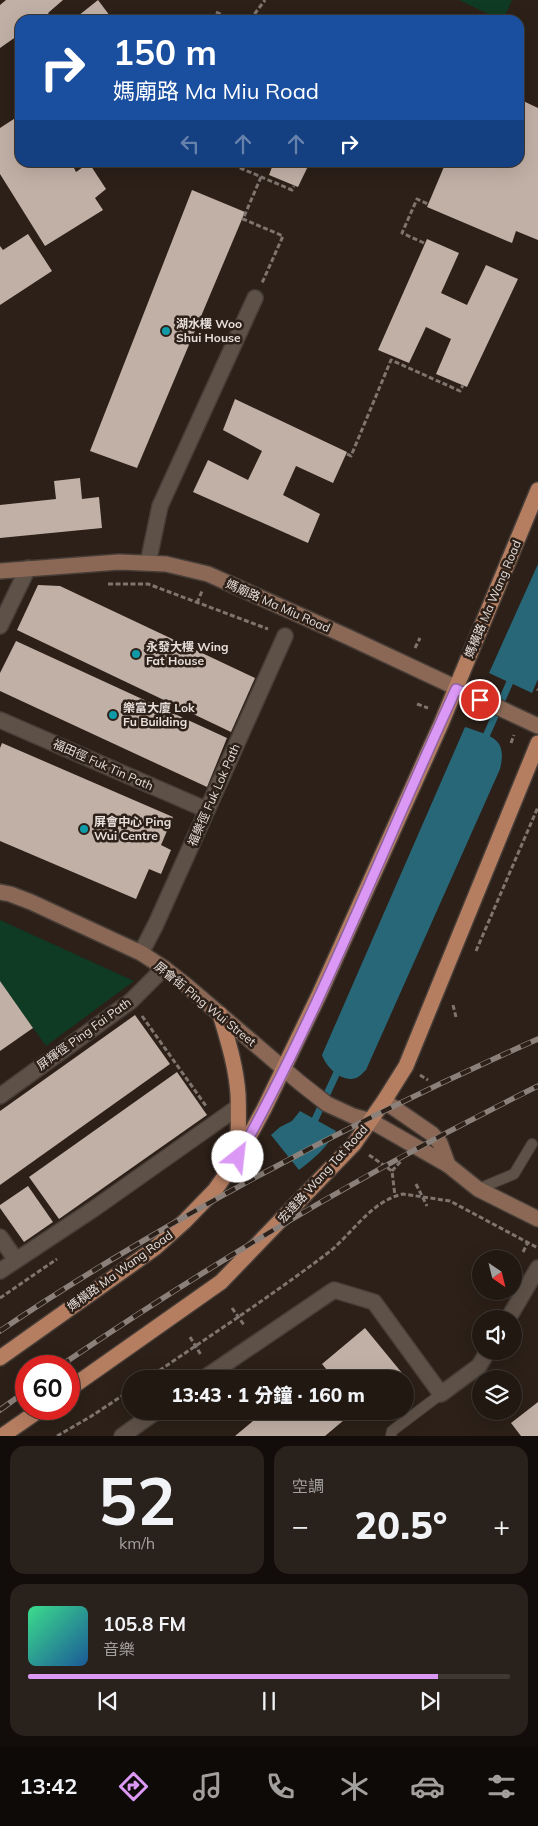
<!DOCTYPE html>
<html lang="zh-TW">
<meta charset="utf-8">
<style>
body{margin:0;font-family:Mulish,"Noto Sans TC",sans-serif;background:#29211b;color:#f1f3f6;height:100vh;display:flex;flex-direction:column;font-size:19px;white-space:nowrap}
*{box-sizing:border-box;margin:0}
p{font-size:16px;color:#a2a09f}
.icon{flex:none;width:28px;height:28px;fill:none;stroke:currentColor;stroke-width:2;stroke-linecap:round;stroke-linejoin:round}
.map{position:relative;height:1436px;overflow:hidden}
.side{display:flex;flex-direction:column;gap:10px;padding:10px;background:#120d0a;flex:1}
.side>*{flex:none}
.hud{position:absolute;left:15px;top:15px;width:509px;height:152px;border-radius:15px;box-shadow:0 5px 20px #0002,0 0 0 1px #3e3732;background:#1a4fa0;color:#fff;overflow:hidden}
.needle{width:32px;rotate:145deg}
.controls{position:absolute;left:472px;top:1250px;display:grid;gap:10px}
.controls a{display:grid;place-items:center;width:50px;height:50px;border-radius:50%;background:#211812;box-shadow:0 5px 20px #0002,0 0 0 1px #3e3732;font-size:25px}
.speed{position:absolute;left:15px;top:1355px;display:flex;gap:10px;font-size:25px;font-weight:700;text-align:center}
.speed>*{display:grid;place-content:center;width:65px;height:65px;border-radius:50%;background:#211812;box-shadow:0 5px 20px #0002,0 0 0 1px #3e3732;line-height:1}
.speed .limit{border:8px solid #d22;background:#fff;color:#111}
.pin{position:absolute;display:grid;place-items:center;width:42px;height:42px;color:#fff;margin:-21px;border:2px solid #fff;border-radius:50%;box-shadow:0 1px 5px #0007}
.me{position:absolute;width:55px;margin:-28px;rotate:29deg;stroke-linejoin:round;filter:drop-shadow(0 0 4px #0008)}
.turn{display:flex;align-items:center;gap:18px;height:105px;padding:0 15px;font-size:22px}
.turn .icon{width:65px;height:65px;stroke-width:2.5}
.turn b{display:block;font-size:35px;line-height:42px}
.lanes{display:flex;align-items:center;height:48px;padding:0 15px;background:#0003;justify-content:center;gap:25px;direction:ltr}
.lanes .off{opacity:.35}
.big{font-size:38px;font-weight:800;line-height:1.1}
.side .widget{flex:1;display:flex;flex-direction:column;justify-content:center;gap:8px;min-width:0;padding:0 18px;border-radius:15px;background:#29211b}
.side .dial{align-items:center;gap:0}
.dial b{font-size:65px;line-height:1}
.song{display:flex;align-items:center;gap:15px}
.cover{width:60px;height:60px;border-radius:8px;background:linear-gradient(135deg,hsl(150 70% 55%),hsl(210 70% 35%))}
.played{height:5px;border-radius:2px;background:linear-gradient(90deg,#db99f5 85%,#3e3732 85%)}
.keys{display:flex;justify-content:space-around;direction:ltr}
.heat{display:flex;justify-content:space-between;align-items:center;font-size:28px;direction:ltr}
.side .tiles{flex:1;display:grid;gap:10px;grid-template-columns:1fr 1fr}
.widget:last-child{grid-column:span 2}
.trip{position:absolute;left:122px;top:1370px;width:292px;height:50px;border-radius:25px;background:#211812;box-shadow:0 5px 20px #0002,0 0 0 1px #3e3732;font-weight:800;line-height:50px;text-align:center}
.tab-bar{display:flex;height:80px;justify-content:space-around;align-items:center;background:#0d0a07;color:#a2a09f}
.tab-bar .icon{width:35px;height:35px}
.tab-bar .active{color:#db99f5}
.tab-bar b{font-size:22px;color:#f1f3f6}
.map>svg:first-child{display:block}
.green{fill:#0f3a24}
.water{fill:#276778}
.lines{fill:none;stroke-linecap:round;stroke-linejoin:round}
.stream{stroke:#276778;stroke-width:7}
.building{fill:#c1b0a6}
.lane-casing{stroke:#473d37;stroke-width:12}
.street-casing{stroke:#473d37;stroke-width:18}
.secondary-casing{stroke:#473d37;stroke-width:18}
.primary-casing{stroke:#473d37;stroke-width:18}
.path{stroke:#7f756e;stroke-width:3;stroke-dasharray:5 2.5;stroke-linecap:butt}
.lane{stroke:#5e5148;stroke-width:10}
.street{stroke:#5e5148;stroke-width:15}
.secondary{stroke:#8a6855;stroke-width:15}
.primary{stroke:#b67e61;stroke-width:15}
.rail-casing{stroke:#8b817a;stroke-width:5.5}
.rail{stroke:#2c2018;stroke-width:4;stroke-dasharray:11;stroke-linecap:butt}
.route-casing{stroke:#8e639f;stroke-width:12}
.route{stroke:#db99f5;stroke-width:9}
.culture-dot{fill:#0f9aa8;stroke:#2c2018;stroke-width:2}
.labels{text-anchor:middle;stroke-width:5;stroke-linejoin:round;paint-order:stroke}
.poi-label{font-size:12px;font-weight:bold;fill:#e8dfda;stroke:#2c2018;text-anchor:start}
.street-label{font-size:12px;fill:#e8dfda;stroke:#2c2018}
</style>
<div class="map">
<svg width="538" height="1436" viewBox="0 0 538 1436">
<rect width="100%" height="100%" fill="#2c2018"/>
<g class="green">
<polygon points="459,0 512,0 503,20 501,20"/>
<polygon points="0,920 134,981 46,1046 0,982"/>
</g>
<g class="water">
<polygon points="538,564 538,679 532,693 489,673"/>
<path d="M465,727C490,736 508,737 500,769L366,1070C363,1072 360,1077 356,1078C342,1083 326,1067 322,1055Z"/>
<path d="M300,1111L336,1131C327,1147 314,1159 299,1170L271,1135L280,1127L292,1121Z"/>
</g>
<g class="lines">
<g class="stream">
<polyline points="483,743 513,675"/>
<polyline points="312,1126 340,1066"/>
</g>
</g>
<g class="building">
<polygon points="6,0 63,0 48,13 53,20 20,20 20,34 0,48 0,5"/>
<polygon points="98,0 113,20 73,20"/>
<polygon points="519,99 538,108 538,240 516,231 512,243 427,207 446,162 519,162"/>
<polygon points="20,115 20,162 71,162 76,172 89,163 106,189 95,198 103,210 45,246 0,174 0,128"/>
<polygon points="274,162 310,162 298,187 269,175"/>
<polygon points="192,190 245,212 137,468 90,451"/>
<polygon points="28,234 52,271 0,305 0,246 3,250"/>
<polygon points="427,239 459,253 441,293 467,305 486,265 518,279 467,387 436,374 451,339 426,327 409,363 378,350"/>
<polygon points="235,399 347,452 333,483 296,466 283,495 320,514 308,543 193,492 208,460 248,480 262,451 223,430"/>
<polygon points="80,478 82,499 99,497 102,528 0,538 0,505 56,499 54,481"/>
<polygon points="38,585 60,586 255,678 231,732 17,630"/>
<polygon points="16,641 227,738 207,787 0,691 0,673"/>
<polygon points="2,743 173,817 161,845 171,850 161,874 149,869 136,899 0,841 0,748"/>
<polygon points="0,981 33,1028 0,1051"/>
<polygon points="135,1015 170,1064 0,1185 0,1111"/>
<polygon points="177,1072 207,1115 59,1219 29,1177"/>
<polygon points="28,1186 53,1222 24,1242 0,1208 0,1205"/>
<polygon points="365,1328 402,1373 394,1379 317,1379 327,1370 322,1364"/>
<polygon points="538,1402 538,1436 521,1436 511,1423"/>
<polygon points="265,1411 342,1411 339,1414 344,1420 325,1436 235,1436"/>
</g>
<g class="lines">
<defs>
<g id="lane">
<polyline points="478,1189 514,1174 532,1144"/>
<polyline points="391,1436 392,1431 441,1394"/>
</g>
<g id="street">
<polyline points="148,563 160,506 255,298"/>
<polyline points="0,626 28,568"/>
<polyline points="0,720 207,810"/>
<polyline points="141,953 156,924 285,636"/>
<polyline points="0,1096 131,1001 164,968"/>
<polyline points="0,1237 16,1260"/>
<polyline points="0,1271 95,1208 238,1107"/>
<polyline points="508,1319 538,1268"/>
<polyline points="203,1379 334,1290 374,1302 441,1394 479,1366 488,1351"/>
<polyline points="122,1436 157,1411"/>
</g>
<g id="secondary">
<polyline points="0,571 119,562 166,564 208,574 346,636 538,726"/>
<polyline points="0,892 10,894 31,902 141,953 164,968 187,986 299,1082 327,1104 353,1116 371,1121 448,1165 478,1189 538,1219"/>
<polyline points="384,1101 432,1134 440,1143 448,1165"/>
</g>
<g id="primary">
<path d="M220,1014C228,1041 236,1066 238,1094C239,1114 238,1135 238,1156"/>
<polyline points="0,1358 155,1248 184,1222 215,1190 238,1157 264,1109 319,995 441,724 538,490"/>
<polyline points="69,1389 221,1282 354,1144 384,1101 406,1066 538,743"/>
<polyline points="2,1436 41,1409"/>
</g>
</defs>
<use href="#lane" class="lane-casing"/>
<use href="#street" class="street-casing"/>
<use href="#secondary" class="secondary-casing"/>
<use href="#primary" class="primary-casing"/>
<g class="path">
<polyline points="216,12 234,20"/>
<polyline points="250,20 265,0"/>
<polyline points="226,162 292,190 294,186"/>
<polyline points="261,177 243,219 283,236 262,283"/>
<polyline points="424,243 402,233 417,199 428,204"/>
<polyline points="347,454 351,456 391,360 460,391 463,385"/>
<polyline points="108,584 148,584 268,629"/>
<polyline points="197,603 202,591"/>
<polyline points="415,648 420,638"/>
<polyline points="537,689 538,690"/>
<polyline points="417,704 428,708"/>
<polyline points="511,743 514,735"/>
<polyline points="476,951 538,807"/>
<polyline points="453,1005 456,1017"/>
<polyline points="142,1016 206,1106"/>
<polyline points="420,1075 428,1080"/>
<polyline points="369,1155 392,1171 395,1196"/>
<polyline points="392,1171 402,1160"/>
<polyline points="416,1184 427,1206"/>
<polyline points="523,1252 528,1242"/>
<polyline points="0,1298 57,1259"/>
<polyline points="232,1308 244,1325"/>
<polyline points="190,1337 201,1355"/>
<path d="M147,1379C208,1337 270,1297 329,1252C353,1233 371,1201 403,1194L450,1201L538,1248"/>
<polyline points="57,1436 90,1417 131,1390"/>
</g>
<use href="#lane" class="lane"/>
<use href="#street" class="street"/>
<use href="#secondary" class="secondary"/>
<use href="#primary" class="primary"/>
<defs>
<g id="rail">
<path d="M0,1331C60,1290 123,1252 186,1216C300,1151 418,1092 538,1039"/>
<path d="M60,1366C213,1262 372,1168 538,1086"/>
<polyline points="0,1410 26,1391"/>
</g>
</defs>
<use href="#rail" class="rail-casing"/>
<use href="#rail" class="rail"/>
</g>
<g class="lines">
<defs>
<path id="route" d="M238,1157C322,1007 384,845 456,689L480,700"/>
</defs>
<use href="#route" class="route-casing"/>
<use href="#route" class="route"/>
</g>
<g class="culture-dot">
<circle cx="166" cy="331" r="5"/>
<circle cx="136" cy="654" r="5"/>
<circle cx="113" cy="715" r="5"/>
<circle cx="84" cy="829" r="5"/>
</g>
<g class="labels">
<g class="poi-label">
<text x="176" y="328">湖水樓 Woo<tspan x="176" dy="14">Shui House</tspan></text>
<text x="146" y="651">永發大樓 Wing<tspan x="146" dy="14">Fat House</tspan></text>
<text x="123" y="712">樂富大廈 Lok<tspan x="123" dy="14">Fu Building</tspan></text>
<text x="94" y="826">屏會中心 Ping<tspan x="94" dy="14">Wui Centre</tspan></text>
</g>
<g class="street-label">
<text transform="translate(493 599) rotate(-67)" y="4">媽橫路 Ma Wang Road</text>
<text transform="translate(278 606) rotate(24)" y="4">媽廟路 Ma Miu Road</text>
<text transform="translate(103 765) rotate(24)" y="4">福田徑 Fuk Tin Path</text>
<text transform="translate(214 795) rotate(-66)" y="4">福樂徑 Fuk Lok Path</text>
<text transform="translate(205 1004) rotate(39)" y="4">屏會街 Ping Wui Street</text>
<text transform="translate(84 1034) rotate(-36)" y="4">屏輝徑 Ping Fai Path</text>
<text transform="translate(323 1174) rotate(-48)" y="4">宏達路 Wang Tat Road</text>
<text transform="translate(120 1271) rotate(-36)" y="4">媽橫路 Ma Wang Road</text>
</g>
</g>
</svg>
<div class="controls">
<a><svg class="needle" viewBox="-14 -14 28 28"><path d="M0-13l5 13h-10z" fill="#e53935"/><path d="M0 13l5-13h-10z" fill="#a2a09f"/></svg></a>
<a><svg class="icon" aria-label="sound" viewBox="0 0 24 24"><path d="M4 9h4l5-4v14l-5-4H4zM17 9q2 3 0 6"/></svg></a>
<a><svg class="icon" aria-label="layers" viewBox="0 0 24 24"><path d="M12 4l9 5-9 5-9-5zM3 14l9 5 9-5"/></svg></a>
</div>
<div class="speed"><div class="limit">60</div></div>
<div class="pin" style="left:480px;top:700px;background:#d93025"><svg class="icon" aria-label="arrive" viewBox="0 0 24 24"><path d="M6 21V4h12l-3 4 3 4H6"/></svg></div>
<svg class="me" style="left:238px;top:1157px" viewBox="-20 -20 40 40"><circle r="19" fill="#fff"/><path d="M0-13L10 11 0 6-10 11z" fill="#db99f5"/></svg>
<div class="trip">13:43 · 1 分鐘 · 160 m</div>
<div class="hud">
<div class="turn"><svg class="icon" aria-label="right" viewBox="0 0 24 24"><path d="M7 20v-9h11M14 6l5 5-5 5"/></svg><div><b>150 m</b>媽廟路 Ma Miu Road</div></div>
<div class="lanes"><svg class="icon off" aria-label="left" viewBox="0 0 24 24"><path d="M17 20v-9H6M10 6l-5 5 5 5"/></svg><svg class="icon off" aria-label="ahead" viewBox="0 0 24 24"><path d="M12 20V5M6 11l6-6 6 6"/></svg><svg class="icon off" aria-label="ahead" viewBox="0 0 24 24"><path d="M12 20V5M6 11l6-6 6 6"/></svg><svg class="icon" aria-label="right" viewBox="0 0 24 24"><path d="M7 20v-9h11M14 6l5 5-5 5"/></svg></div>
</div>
</div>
<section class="side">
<div class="tiles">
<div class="widget dial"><b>52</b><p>km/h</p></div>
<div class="widget"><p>空調</p>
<div class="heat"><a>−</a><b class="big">20.5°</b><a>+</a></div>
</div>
<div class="widget">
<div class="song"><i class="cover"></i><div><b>105.8 FM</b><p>音樂</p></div></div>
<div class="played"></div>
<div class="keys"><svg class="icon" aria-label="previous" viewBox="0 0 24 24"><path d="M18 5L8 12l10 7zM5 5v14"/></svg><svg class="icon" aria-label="pause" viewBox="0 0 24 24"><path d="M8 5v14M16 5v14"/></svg><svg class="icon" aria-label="next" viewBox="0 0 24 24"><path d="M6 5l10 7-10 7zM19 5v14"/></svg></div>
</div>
</div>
</section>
<nav class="tab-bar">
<b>13:42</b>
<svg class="icon active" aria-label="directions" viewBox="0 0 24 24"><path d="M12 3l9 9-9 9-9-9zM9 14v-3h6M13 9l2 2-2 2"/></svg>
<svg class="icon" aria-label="music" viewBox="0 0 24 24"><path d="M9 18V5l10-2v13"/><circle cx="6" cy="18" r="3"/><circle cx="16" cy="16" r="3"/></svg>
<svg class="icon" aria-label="phone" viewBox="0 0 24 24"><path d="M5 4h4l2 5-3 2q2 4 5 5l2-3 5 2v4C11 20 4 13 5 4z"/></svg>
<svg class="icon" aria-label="climate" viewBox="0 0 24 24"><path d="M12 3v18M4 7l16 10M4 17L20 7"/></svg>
<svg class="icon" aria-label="car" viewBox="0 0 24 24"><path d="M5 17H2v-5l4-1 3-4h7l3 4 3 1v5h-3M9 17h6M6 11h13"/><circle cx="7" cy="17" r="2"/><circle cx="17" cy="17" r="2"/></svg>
<svg class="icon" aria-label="filters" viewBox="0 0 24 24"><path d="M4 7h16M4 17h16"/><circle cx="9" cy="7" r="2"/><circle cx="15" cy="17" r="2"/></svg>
</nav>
